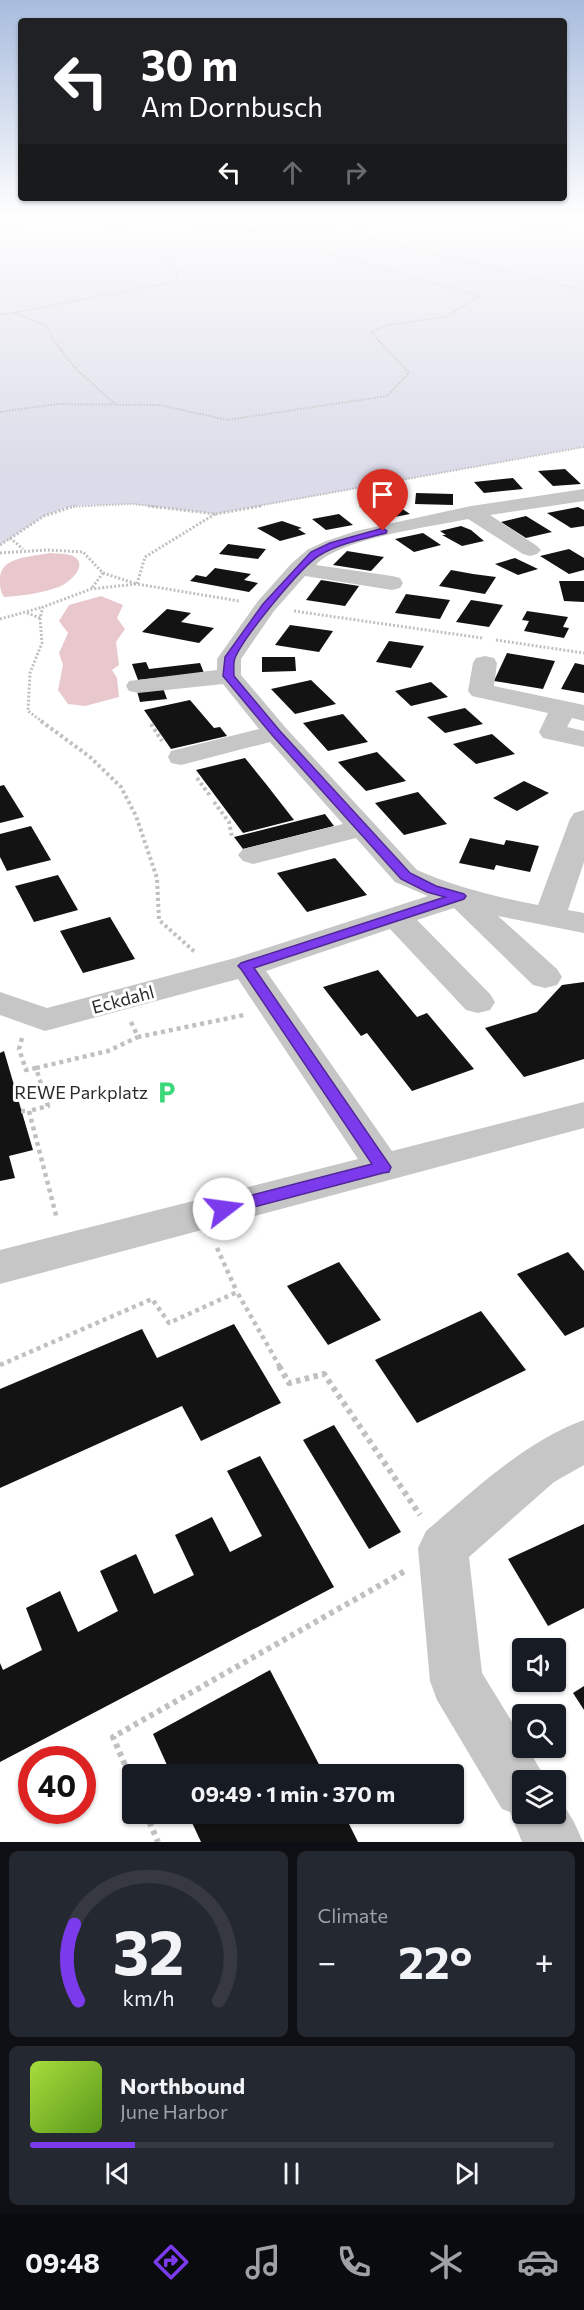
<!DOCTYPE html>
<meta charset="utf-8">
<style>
body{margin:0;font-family:Commissioner,sans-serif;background:#242831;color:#f1f3f6;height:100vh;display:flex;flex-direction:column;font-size:22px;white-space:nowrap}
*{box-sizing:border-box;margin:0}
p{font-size:20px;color:#9ea1a6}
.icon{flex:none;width:33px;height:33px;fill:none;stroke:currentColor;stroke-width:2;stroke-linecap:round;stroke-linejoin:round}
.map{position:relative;height:1842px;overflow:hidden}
.sheet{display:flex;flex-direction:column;gap:9px;padding:9px;background:#0d0f14;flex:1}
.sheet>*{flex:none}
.banner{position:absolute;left:18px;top:18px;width:549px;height:183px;border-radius:6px;box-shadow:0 2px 4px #0004;background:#202124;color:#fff;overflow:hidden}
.controls{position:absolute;left:512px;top:1638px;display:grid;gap:12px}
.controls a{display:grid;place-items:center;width:54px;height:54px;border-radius:6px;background:#171b24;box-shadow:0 2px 4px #0004;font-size:30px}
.speed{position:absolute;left:18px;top:1746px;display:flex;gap:12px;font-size:30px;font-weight:700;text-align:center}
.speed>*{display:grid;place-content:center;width:78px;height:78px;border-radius:50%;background:#171b24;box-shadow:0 2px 4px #0004;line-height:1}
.speed .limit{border:9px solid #d22;background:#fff;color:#111}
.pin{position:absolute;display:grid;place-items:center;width:51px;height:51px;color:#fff;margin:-62px -26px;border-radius:50% 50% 50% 0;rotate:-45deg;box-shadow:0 0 6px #0007}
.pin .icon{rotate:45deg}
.me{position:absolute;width:66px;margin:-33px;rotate:75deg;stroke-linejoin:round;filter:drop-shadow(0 0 4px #0008)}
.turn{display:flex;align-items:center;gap:21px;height:126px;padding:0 24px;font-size:27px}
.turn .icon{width:78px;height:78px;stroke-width:2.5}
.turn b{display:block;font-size:42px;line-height:51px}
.lanes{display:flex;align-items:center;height:57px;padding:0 24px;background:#0003;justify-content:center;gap:30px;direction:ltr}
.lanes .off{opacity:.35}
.big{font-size:45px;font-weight:700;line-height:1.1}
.sheet .tile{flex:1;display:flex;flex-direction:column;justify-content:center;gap:9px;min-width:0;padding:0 21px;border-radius:9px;background:#242831}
.sheet .dial{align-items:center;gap:0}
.dial svg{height:156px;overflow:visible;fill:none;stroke:#363941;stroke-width:7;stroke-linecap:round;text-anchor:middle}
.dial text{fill:#f1f3f6;stroke:none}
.song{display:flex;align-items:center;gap:18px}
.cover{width:72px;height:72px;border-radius:9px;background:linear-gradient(135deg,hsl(80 70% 55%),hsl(90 70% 35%))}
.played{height:6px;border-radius:3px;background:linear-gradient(90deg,#7c3aed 20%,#363941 20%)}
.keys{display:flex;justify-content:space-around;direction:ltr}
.heat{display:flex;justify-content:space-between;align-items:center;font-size:33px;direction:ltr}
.sheet .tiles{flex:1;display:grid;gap:9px;grid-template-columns:1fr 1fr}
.tile:last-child{grid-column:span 2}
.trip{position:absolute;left:122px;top:1764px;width:342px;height:60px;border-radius:6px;background:#171b24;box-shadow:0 2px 4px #0004;font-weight:700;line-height:60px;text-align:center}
.tab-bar{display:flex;height:96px;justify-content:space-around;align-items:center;background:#090b0e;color:#9ea1a6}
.tab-bar .icon{width:42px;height:42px}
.tab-bar .selected{color:#7c3aed}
.tab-bar b{font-size:27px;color:#f1f3f6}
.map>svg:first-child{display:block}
.green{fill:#dbdbe9}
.water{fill:#e8c8cc}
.building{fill:#131313}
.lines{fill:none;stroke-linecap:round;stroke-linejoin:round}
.path-far5{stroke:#c0c0c0;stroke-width:1.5;stroke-dasharray:1.5 1.5;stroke-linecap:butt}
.path-far4{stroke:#c0c0c0;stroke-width:2;stroke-dasharray:1.5 1.5;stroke-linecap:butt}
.path-far3{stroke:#c0c0c0;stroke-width:3;stroke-dasharray:2 2;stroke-linecap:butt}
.path-far2{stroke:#c0c0c0;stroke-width:4;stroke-dasharray:3 3;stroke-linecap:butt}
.path-far1{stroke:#c0c0c0;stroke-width:4.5;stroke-dasharray:4 4;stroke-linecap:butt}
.path{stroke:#c0c0c0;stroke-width:6;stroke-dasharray:4.5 4.5;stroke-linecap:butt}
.minor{fill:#c6c6c6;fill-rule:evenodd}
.route{fill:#7c3aed;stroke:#51269a;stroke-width:1.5}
.labels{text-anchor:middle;stroke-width:6;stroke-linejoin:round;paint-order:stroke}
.street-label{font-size:18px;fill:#2c2c2c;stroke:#fff}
.poi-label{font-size:18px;fill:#2c2c2c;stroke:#fff;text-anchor:end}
</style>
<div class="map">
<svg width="584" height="1842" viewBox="0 0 584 1842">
<rect width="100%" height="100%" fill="#fff"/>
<polygon class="green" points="0,216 584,216 584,447 216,514 132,504 71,506 44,516 0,545"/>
<g class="water">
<path d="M50,553C57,554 67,553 73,556C90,565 69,583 59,587C42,593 22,596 4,597C0,591 0,586 0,579C0,556 32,557 50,553Z"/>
<polygon points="101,596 123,605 117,618 125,629 116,642 119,665 112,670 117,678 119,697 85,706 68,704 58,690 63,665 59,653 68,633 59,621 69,605"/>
</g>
<g class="building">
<polygon points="565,469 581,484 553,486 538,471"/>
<polygon points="513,478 523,489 484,493 474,482"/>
<polygon points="416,493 453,494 453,505 415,504"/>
<polygon points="389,500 410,514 379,520 359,506"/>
<polygon points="578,507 584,510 584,526 571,528 547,513"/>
<polygon points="339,514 353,525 326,530 312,519"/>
<polygon points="526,516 552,532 526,538 501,522"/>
<polygon points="282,521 302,528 298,529 306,534 280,541 257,528"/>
<polygon points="461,526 471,530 484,541 462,546 442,535 446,535 440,531"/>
<polygon points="423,533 441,545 414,552 395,539"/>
<polygon points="228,544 266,549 258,559 219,554"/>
<polygon points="569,549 584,558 584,570 569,574 540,556"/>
<polygon points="347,551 384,557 371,571 333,565"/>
<polygon points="515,558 538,569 518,575 495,564"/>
<polygon points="215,568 251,574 244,580 258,583 249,592 190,581 196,575 206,577"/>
<polygon points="451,570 473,574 496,577 485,594 439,586"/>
<polygon points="321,580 359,586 345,606 306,600"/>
<polygon points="559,581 584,581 584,602 564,601"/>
<polygon points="406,594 450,600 440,619 395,613"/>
<polygon points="471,600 503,605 489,627 456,622"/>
<polygon points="167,609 191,613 181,622 214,628 199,643 142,632"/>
<polygon points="527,611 568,617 563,627 569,628 564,638 524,631 529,621 522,620"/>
<polygon points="290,625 333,631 319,652 275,645"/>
<polygon points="389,641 424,646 411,668 376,662"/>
<polygon points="507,653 555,661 543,689 494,681"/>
<polygon points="262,657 295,657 296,671 262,672"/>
<polygon points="146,662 149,669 200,663 204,673 138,680 132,664"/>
<polygon points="575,663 584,665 584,693 561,689"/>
<polygon points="311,680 336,704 295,714 271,689"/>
<polygon points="431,682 448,697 411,706 395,691"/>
<polygon points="163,688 167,699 140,702 137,691"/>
<polygon points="190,700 214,728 220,727 227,736 171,749 144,710"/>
<polygon points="465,708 483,724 445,733 427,717"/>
<polygon points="343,714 368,742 328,751 303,723"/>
<polygon points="492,734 515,754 476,764 453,744"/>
<polygon points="377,752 406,781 366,791 338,762"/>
<polygon points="245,758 266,784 294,820 243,833 196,770"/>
<polygon points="524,781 549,793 517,811 493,798"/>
<polygon points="4,785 24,817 0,823 0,786"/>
<polygon points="418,792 447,824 404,835 375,803"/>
<polygon points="325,814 334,826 243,849 234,837"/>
<polygon points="31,826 51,860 7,871 0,857 0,834"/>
<polygon points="470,838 504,845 506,840 539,846 530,872 496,865 494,870 459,863"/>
<polygon points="335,858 367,895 307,912 277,873"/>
<polygon points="58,875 78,910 34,922 15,886"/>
<polygon points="110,917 135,959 83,973 60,931"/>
<polygon points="378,970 417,1017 427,1013 474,1069 412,1091 367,1033 361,1036 323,987"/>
<polygon points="584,982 584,1059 524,1077 485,1028 537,1012 562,985"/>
<polygon points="4,1051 33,1150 9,1156 15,1178 0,1181 0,1053"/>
<polygon points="568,1252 584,1271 584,1327 565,1336 517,1274"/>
<polygon points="339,1262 381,1320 328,1345 287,1286"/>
<polygon points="481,1311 526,1370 417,1423 375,1360"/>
<polygon points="234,1324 281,1403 201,1441 182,1406 0,1488 0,1389 142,1329 157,1358"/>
<polygon points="334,1425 401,1532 369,1549 303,1440"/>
<polygon points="260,1456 334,1587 0,1762 0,1663 3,1670 42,1650 26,1608 60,1591 78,1632 118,1611 100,1571 136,1554 154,1594 194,1575 175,1535 212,1517 230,1552 262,1536 227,1471"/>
<polygon points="584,1524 584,1608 548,1626 508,1559"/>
<polygon points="270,1670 324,1774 171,1774 153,1734"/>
<polygon points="584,1686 584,1710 573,1693"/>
<polygon points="188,1814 344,1814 358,1842 201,1842"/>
</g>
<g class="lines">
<g class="path-far5">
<polyline points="160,216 209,228 254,230 300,227 356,235 584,290"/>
<polyline points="439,216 538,225 584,235"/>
<polyline points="306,226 373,216"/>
<polyline points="0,227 77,216"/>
<polyline points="245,229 480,296 445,317 388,325 371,332 381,343"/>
<polyline points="304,244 356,235 363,223 381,216"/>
<polyline points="14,313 176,281 178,271 154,246 90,216"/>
<polyline points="0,314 14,313 47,326 55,343"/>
</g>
<g class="path-far4">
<polyline points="54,341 76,369 115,404"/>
<polyline points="0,412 57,404 160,405 227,420 387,396 409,373 379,341"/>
<polyline points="67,507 132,504 160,507"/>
<polyline points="252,507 584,447"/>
</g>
<g class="path-far3">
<polyline points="148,506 216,514 261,506"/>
<polyline points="10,538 23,549"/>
<polyline points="0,545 44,516 75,506"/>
<polyline points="0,553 46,550 83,552 103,573 91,589"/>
<polyline points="103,573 137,584 145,557 215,514"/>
<polyline points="294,611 482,638"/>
<polyline points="27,613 40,618"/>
<polyline points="0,619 43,607"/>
<polyline points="496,640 584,653"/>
<polyline points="43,722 28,711 30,673 42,643 40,618 43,607 91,589 137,584 239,601"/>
</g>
<g class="path-far2">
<polyline points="41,721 90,757 121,787 136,816 157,878 159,920 196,953"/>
<polyline points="151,724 162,741"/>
<polyline points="197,778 211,797"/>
<polyline points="214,802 229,822 232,837"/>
</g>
<g class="path-far1">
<polyline points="131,1022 138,1037 244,1015"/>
<polyline points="22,1038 19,1049 26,1070 36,1068 48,1106 29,1111"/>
<polyline points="36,1068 108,1051 138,1037"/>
<polyline points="21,1111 29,1111 57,1219"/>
<polyline points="217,1248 237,1292"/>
<polyline points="0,1365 152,1299 169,1323 237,1292 280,1367"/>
</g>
<g class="path">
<polyline points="279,1366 289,1383 324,1374 420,1515"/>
<polyline points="132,1781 113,1737 405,1571"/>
<polyline points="146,1814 158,1842"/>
</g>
<g class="minor">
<path d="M584,489V501L490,515L537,546L541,550L537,554L530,556L523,554L468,519C431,527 340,538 316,565L392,576L400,578L403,583L400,588L392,590L305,576L274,611L241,659V675L285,727L417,870C456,887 496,897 538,905L570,819L574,813L584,810V862L568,910L584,913V933L498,916L557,969L562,977L557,985L545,988L533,985L454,908L417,920L490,994L495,1002L490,1010L478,1013L466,1010L390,929L266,971L392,1151L584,1102V1128L0,1284V1250L358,1159L238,979L45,1031L0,1015V992L47,1008L235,958L428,896L395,882L356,838L253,864L243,861L238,855L243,849L343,824L270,742L181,765L171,763L168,757L171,751L259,729L223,684L138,693L129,691L126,686L129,681L217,670V659L258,601L291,564L307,550L326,541L356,531L471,506Z"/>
<polygon points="485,656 494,658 497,663 494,686 584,705 584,721 572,718 567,727 584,731 584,747 543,738 539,732 548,713 472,696 468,691 473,663 476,658"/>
<path d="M584,1420V1465L554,1482L469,1557L482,1673L522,1738V1748H528L546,1780H522V1814H555V1793L557,1794L574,1822L583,1842H522L510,1812L502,1809L437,1700L430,1681L418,1548L426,1531C475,1490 522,1443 584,1420Z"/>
</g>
</g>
<linearGradient id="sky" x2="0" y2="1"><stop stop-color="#a8bcdd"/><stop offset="0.46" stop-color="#fff"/><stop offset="1" stop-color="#fff" stop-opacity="0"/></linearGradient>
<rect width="584" height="473" fill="url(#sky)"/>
<path class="route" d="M383,528L387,531L386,533C364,539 340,543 320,555C302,565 243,638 235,658C233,663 234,671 234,676L280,731L410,873L436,886L464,894L466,896L464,899L254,968L391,1167L389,1172L383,1173L224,1215L217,1214L215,1209L217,1204L372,1164L241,969L238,966L241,963L445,897L427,892L401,879L272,735L223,676L225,657L263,604L311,552L330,543Z"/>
<defs>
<symbol id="parking-bare" viewBox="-9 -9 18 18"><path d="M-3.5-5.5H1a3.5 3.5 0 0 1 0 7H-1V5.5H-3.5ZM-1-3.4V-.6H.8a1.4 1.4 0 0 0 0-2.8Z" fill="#3ad879" stroke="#fff" stroke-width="2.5" paint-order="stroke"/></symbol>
</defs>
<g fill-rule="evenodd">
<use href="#parking-bare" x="150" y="1076" width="33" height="33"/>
</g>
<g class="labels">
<g class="street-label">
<text transform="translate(123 1000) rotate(-15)" y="6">Eckdahl</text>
</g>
<g class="poi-label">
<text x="148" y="1099">REWE Parkplatz</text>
</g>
</g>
</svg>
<div class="controls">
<a><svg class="icon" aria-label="sound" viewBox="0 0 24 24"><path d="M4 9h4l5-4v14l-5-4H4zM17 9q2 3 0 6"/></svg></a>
<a><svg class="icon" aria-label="search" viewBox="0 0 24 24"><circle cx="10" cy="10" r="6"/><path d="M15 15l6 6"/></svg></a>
<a><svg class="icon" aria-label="layers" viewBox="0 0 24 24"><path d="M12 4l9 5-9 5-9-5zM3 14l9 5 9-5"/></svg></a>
</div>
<div class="speed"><div class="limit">40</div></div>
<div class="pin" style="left:383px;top:531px;background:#d93025"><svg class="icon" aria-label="arrive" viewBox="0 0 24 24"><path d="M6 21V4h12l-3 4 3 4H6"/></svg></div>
<svg class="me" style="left:224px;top:1209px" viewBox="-20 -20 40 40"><circle r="19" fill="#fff"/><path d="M0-13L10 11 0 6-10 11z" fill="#7c3aed"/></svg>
<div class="trip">09:49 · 1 min · 370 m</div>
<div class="banner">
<div class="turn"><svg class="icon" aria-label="left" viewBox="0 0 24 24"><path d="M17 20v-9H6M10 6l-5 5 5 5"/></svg><div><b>30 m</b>Am Dornbusch</div></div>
<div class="lanes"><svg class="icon" aria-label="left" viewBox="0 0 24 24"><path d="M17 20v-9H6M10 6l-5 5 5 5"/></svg><svg class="icon off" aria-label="ahead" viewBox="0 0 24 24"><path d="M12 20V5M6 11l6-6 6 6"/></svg><svg class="icon off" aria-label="right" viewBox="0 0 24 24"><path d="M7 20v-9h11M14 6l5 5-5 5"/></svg></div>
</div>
</div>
<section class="sheet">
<div class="tiles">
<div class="tile dial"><svg viewBox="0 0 100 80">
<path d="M14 69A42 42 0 1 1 86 69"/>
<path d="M14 69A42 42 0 0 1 12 30" stroke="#7c3aed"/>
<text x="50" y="56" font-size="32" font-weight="700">32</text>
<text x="50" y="72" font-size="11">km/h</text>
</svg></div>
<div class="tile"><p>Climate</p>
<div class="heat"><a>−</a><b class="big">22°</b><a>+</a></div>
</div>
<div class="tile">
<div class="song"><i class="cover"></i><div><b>Northbound</b><p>June Harbor</p></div></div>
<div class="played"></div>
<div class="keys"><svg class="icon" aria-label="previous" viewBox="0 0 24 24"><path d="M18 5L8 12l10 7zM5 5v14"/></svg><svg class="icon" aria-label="pause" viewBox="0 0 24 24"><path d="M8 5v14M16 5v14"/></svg><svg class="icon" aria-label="next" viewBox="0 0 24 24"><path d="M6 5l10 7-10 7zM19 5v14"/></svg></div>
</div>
</div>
</section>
<nav class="tab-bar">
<b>09:48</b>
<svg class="icon selected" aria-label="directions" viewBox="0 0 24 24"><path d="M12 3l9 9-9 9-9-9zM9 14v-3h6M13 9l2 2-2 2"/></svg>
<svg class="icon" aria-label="music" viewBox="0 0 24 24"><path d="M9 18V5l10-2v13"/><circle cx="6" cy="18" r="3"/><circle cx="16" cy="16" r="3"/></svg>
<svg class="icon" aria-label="phone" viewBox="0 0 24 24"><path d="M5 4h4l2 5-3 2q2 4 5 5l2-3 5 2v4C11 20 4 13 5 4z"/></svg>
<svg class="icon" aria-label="climate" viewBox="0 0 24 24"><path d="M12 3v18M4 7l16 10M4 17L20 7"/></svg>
<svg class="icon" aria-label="car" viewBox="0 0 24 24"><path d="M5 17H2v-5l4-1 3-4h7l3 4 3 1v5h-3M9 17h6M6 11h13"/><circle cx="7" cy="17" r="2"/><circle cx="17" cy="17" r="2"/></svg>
</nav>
